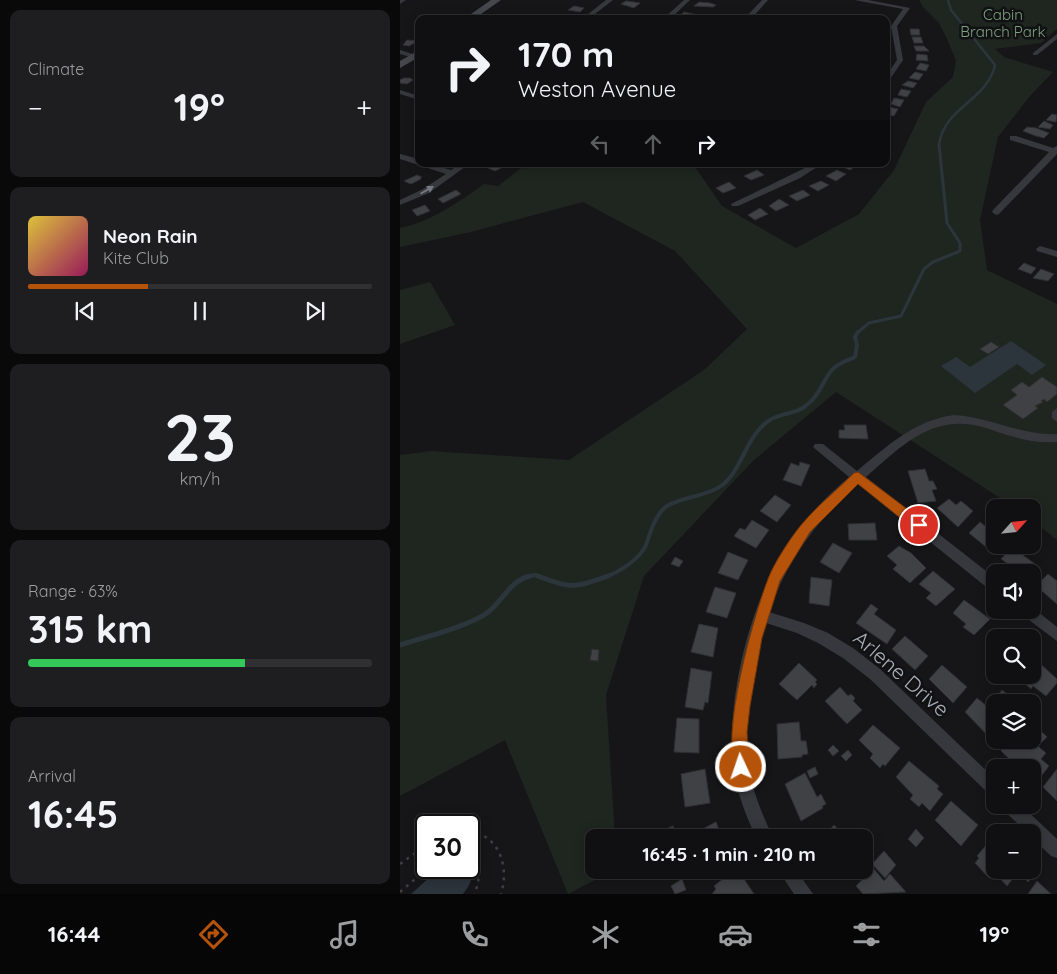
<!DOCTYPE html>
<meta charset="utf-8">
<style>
body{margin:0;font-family:Quicksand,sans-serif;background:#1e1e20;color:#f1f3f6;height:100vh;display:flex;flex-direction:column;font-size:19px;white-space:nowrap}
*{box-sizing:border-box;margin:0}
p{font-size:16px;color:#9c9d9f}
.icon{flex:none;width:28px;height:28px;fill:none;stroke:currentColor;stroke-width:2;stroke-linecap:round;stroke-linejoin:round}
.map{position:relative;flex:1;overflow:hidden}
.drawer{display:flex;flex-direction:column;gap:10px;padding:10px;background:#09090a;width:400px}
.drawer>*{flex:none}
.hud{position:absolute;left:15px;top:15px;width:475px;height:152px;border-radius:10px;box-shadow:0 2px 12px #0003,0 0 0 1px #303032;background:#101012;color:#f1f3f6;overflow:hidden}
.needle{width:32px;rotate:63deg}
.tools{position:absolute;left:586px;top:499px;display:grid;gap:10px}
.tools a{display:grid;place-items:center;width:55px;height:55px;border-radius:10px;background:#101012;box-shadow:0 2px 12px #0003,0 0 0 1px #303032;font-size:25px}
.speed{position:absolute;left:15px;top:814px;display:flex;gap:10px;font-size:25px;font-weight:700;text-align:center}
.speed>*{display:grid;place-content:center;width:65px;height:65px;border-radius:50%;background:#101012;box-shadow:0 2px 12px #0003,0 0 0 1px #303032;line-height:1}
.speed .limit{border:2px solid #111;border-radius:8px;background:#fff;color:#111}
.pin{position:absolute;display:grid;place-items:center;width:42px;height:42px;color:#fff;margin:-21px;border:2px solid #fff;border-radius:50%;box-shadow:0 1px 5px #0007}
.me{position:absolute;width:55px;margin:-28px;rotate:357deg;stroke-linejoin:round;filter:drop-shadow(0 0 4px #0008)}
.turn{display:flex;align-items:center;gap:18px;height:105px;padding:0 20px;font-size:22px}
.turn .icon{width:65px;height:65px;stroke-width:2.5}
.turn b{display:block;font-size:35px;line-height:42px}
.lanes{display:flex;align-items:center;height:48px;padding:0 20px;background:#0003;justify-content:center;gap:25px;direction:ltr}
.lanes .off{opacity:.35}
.big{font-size:38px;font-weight:700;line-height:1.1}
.drawer .widget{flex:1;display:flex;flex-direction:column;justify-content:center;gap:8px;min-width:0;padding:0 18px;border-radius:10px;background:#1e1e20}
.drawer .dial{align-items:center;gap:0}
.dial b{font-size:65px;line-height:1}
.song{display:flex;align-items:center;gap:15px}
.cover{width:60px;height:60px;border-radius:8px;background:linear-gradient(135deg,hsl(50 70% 55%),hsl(330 70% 35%))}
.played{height:5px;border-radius:2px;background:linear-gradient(90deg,#b45309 35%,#303032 35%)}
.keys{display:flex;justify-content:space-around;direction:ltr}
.heat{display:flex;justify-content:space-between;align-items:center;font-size:28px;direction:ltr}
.charge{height:8px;border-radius:4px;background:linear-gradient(90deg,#34c759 63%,#303032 0)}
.trip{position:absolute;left:185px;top:829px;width:288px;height:50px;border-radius:10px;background:#101012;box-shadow:0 2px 12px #0003,0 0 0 1px #303032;font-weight:700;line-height:50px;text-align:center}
.tab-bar{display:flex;height:80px;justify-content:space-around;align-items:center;background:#060607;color:#9c9d9f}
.tab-bar .icon{width:35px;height:35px}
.tab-bar .active{color:#b45309}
.tab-bar b{font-size:22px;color:#f1f3f6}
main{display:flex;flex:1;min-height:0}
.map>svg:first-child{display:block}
.green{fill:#1e261f}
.water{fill:#2c353c}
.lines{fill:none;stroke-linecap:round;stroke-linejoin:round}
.stream-far3{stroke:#2c353c;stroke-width:2.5}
.stream-far2{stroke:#2c353c;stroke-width:3}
.stream-far1{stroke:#2c353c;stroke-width:4}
.stream{stroke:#2c353c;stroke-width:5}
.building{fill:#404145;stroke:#303034}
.path{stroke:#3d3f44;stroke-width:2.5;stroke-dasharray:3 5;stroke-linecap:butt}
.street{fill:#37383d;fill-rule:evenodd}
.secondary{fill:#45474d;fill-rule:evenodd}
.oneway{fill:#757881}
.route{fill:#b45309;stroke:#753606}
.labels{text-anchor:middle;stroke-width:5;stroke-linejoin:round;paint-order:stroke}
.far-park-label{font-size:15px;fill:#7fa381;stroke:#111113}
.near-street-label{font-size:21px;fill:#a8adb8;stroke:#111113}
</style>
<main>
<section class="drawer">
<div class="widget"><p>Climate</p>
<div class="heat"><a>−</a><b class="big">19°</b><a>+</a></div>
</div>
<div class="widget">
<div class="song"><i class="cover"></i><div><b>Neon Rain</b><p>Kite Club</p></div></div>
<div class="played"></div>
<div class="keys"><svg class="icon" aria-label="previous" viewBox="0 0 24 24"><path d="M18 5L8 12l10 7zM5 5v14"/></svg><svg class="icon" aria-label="pause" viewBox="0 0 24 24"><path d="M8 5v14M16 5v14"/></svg><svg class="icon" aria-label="next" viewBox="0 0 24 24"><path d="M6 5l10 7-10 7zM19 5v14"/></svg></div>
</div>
<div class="widget dial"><b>23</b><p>km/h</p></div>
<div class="widget"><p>Range · 63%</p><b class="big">315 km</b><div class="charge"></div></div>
<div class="widget"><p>Arrival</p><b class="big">16:45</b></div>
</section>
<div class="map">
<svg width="657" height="894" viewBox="0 0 657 894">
<rect width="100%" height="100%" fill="#161618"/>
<g class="green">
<path d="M519,0H657V29L641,43L595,49L604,57L653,72L630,96L598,137L580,220L587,270L657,304V540L633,521L632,508L614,507L436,392L354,460L244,576L206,695L215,837L194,838V870H214L168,894L105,740L0,796V455L31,451L169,460L304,370L347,329L275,251L183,202L71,232L0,247V228C30,222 59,202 84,184L98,186L126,164H293L322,206L396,248L459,214L494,170L526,102L553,77L556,61L548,41L539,23L523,7Z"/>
<polygon points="30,282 55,325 0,344 0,290"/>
</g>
<g class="water">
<polygon points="611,341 646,365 632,375 617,364 575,393 541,366 556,357 570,367"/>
<path d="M69,866C75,876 70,885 63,894H11L40,868Z"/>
</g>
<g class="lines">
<path class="stream-far3" d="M539,145C544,107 587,101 595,65L551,10L548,0"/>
<polyline class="stream-far2" points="457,333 469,323 501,316 524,269 533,262 560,251 560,243 547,223 539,144"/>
<g class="stream-far1">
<polyline points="125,577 135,575 141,577"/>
<path d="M205,577C218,573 240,559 246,545C250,533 256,513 267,506C283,496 306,497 321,486C338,474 344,448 357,432C376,408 391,419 408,404C420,395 423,380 432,370C436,364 448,360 455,357L457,345L455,337L458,332"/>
</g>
<g class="stream">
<path d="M138,576C171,589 175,588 208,576"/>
<path d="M0,645C22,638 69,626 87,613C103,601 109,581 130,576"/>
</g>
</g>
<g class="building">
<polygon points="226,1 227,1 240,3 234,8 221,4"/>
<polygon points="299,2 310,3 316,5 313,7 294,6"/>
<polygon points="174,6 184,8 180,12 168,10"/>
<polygon points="284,12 298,15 295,19 280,16"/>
<polygon points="510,29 519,29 520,35 511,35"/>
<polygon points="512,37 521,37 523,43 514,43"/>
<polygon points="7,40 18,41 9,46 3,45"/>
<polygon points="514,46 524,46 529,51 516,51"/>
<polygon points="517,54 527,55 528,61 516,60"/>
<polygon points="520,63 529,65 526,71 516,69"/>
<polygon points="515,72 523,74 519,80 509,78"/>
<polygon points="4,78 10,78 13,80 7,84 0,83 0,80"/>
<polygon points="508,81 517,83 513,88 502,85"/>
<polygon points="501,89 511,91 507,97 498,95"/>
<polygon points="494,98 504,100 500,107 491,104"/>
<polygon points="489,107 498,109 494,116 486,114 486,109"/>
<polygon points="652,114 657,115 656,122 646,120"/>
<polygon points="644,121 653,125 650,129 638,127"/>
<polygon points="627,127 636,128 649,133 644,138 636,136 623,131"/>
<polygon points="92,164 109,164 95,171 88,168"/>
<polygon points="441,164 458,164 450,170 441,166"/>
<polygon points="357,170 364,175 351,180 344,176"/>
<polygon points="437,170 446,174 436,181 426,176"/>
<polygon points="17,175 22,177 20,178 21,179 11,184 4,181"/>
<polygon points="421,181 429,185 418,191 409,186"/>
<polygon points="329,182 336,188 323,193 316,188"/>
<polygon points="56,190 61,194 43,203 38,199"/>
<polygon points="403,190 410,195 397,201 389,196"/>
<polygon points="379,199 389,205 376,211 369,206"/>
<polygon points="25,205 30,211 17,216 12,210"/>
<polygon points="360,208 368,214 355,220 348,215"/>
<polygon points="624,263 636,268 631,274 618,269"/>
<polygon points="641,269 654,274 648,281 633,278"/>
<polygon points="591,342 599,347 588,354 580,349"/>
<polygon points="642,377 657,387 657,394 647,402 644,399 641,401 643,402 635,406 638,408 623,419 603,405 617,395 611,390 622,382 629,387"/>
<polygon points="444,425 466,425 468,439 439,438 439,430 445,430"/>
<polygon points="400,462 410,465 401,486 383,480 391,463 399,466"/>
<polygon points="525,469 529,481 533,481 537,489 532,490 536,501 518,503 508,471"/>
<polygon points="375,495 391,505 377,522 360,511"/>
<polygon points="549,499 556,505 561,501 573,511 558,527 537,508"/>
<polygon points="352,520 369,530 356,548 334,536 340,528 345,530"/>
<polygon points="580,522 595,534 595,545 597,545 591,551 569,533"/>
<polygon points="475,523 477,540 449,540 448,524"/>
<polygon points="433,543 452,553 439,573 420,562"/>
<polygon points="499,546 511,553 526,568 510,583 493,569 497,565 487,556"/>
<polygon points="612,547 635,564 628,572 620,572 601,559"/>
<polygon points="328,552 348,560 338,580 318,573"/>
<polygon points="275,557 283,561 279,567 271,564"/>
<polygon points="533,571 555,589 536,606 526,598 531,593 519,584"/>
<polygon points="648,574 657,581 657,604 636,586"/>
<polygon points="411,577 432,580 429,606 409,603"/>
<polygon points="315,587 336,593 327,618 306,612"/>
<polygon points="564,600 590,619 574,635 563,627 566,624 553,613"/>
<polygon points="471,604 478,609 474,614 496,630 487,644 456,623"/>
<polygon points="299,624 318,628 313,657 291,652"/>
<polygon points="601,628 612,638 595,638 595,649 587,642"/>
<polygon points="505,636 528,656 515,670 492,649"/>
<polygon points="192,649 199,650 198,661 190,660"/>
<polygon points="635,659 657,679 657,683 646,696 633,686 631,689 621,680 623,677 622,675 632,675 632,662"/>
<polygon points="399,663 417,680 415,682 417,684 414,688 412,685 397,700 379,684"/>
<polygon points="542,665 567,687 553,703 529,679"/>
<polygon points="291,668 312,672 308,703 305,702 303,710 285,707"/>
<polygon points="440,687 448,696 451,694 455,698 453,701 462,710 447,724 425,701"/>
<polygon points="602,690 617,702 607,701 599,694"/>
<polygon points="577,698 589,708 591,706 595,709 595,734 591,739 565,712"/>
<polygon points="277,718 299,719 299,753 274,752"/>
<polygon points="399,722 401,741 406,741 408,754 402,755 402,757 378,759 377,724"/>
<polygon points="473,725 500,748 485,766 483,764 480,768 470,758 473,754 459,740"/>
<polygon points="642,732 647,737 641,743 636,737"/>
<polygon points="610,740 622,740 629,747 633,742 646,753 641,759 649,766 639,779 632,773 632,768 619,768 601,751"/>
<polygon points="433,745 439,751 433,756 428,750"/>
<polygon points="448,750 452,755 446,761 441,756"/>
<polygon points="509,761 539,786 537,789 543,794 530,811 522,803 519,807 510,799 513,795 496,777"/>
<polygon points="415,767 418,774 410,778 407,771"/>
<polygon points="305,769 310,803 285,807 281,774"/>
<polygon points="657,769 657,801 643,787"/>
<polygon points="405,773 417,797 421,794 426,804 422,806 423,808 401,821 385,784"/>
<polygon points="551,801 578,825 561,846 535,820"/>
<polygon points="316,822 322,838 296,838 295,833"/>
<polygon points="434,825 446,838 423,838"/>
<polygon points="273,826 276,838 255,838 254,834"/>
<polygon points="516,829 524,838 516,847 508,839"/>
<polygon points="592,838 595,841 595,870 632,870 632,864 638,869 628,882 618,872 607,886 594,872 589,878 575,863 579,858 577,856"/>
<polygon points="484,851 496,865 485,878 472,864"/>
<polygon points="473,868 484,881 490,874 506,892 463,894 456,886"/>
<polygon points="334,870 338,870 354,894 312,894 316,889 314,886"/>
<polygon points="282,879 286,890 275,894 271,886"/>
<polygon points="637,881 651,894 628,894"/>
</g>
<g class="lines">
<g class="path">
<path d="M69,831C101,836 109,868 101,894"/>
<path d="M69,857C80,869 81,880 74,894"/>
<polyline points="0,864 26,845"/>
<polyline points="0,892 28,868"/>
</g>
<g class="street">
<polygon points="0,0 6,0 0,4"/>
<polygon points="206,0 213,0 191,17 187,17 187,15"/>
<polygon points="284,0 290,0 270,19 263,19"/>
<polygon points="362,0 368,0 351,19 344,19"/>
<polygon points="454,0 468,0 510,8 497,26 503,60 488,82 486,83 486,76 497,60 491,26 503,9"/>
<polygon points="657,34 657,39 637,55 633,55 633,53"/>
<polygon points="0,50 16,55 17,56 14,58 0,54"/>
<polygon points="0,90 19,96 19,100 0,94"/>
<polygon points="610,136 616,136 653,148 657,146 657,154 599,214 596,215 592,212 593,210 649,152 610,140"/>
<polygon points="0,154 19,159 19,164 31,164 51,170 60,164 69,164 29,193 0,205 0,200 23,189 46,174 0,159"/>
<polygon points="413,164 422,164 400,178 338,206 332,206 331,204"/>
<polygon points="640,246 657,251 657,257 637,251 636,249"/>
<polygon points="657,408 657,422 652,418 652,412"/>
<path d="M554,415C590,417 621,436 657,434V442C631,444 610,436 586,428C533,412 503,445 466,477L595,578V592L590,590L458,484C417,520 387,560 369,612L404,623L428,633L453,648L480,669L595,779V798L590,795L470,679L443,658L418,643L397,633L366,623C350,673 339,732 352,783C357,803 365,819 373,838H356C346,815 336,791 333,766C327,695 349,607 386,547C402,520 425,498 449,477L413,447L415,444H423L457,471C487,446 515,420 554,415Z"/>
<polygon points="632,607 657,627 657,641 621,614 619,610 632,610"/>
<polygon points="602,805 621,805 657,839 657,858 651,856 632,838 632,832 627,832 604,811"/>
<polygon points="378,870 396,870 413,894 394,894"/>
</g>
<g class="secondary">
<polygon points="91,0 101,0 74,19 64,19"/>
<polygon points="19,50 19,57 0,68 0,61"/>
</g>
</g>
<defs><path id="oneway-solid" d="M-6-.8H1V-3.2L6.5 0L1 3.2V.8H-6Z" transform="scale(1.25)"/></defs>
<use class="oneway" href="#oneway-solid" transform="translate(27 190) rotate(-30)"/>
<path class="route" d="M458,472L523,521L525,525L523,529H514L458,484L410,532L380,581L362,638L350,706L347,732L349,767L346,772L341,774L336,772C320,734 353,618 368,579C374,563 391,537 402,524C417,506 437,490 454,473Z"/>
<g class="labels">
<g class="far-park-label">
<text x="603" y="20">Cabin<tspan x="603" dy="17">Branch Park</tspan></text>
</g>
<g class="near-street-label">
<text transform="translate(501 674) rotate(41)" y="7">Arlene Drive</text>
</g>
</g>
</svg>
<div class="tools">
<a><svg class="needle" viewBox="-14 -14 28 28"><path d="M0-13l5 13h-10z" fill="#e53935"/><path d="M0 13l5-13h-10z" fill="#9c9d9f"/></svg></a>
<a><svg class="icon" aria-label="sound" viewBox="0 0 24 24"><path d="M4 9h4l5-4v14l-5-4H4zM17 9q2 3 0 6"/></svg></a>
<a><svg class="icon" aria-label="search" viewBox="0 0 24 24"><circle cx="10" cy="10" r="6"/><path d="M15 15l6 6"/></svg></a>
<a><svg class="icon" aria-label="layers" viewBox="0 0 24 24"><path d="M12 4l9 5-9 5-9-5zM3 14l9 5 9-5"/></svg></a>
<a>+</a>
<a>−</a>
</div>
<div class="speed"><div class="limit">30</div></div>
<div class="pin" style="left:519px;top:525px;background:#d93025"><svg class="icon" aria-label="arrive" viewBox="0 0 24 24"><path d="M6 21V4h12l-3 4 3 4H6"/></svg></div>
<svg class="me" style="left:341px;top:767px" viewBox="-20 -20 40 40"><circle r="17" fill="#b45309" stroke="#fff" stroke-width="3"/><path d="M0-11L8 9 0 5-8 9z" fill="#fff"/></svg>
<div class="trip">16:45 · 1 min · 210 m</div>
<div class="hud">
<div class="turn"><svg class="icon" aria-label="right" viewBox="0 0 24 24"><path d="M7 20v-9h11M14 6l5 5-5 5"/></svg><div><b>170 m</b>Weston Avenue</div></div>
<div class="lanes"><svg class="icon off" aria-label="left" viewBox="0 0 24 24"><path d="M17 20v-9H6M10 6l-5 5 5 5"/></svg><svg class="icon off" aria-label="ahead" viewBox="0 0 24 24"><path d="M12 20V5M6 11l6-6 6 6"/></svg><svg class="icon" aria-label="right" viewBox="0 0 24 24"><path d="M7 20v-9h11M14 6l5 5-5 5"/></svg></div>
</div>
</div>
</main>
<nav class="tab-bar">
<b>16:44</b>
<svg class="icon active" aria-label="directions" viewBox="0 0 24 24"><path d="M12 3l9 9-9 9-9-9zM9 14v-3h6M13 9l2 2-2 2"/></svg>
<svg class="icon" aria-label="music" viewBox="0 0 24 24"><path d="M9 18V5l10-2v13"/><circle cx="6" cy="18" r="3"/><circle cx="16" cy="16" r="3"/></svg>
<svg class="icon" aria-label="phone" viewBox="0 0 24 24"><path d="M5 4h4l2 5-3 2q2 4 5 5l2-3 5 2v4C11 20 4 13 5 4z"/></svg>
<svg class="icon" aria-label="climate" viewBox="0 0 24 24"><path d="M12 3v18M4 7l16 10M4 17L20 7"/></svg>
<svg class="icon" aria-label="car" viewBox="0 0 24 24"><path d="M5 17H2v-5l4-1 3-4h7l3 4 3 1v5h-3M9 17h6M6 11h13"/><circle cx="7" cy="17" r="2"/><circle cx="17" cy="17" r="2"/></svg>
<svg class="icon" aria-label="filters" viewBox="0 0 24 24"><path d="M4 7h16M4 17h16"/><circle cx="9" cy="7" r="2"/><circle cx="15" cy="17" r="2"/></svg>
<b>19°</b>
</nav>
